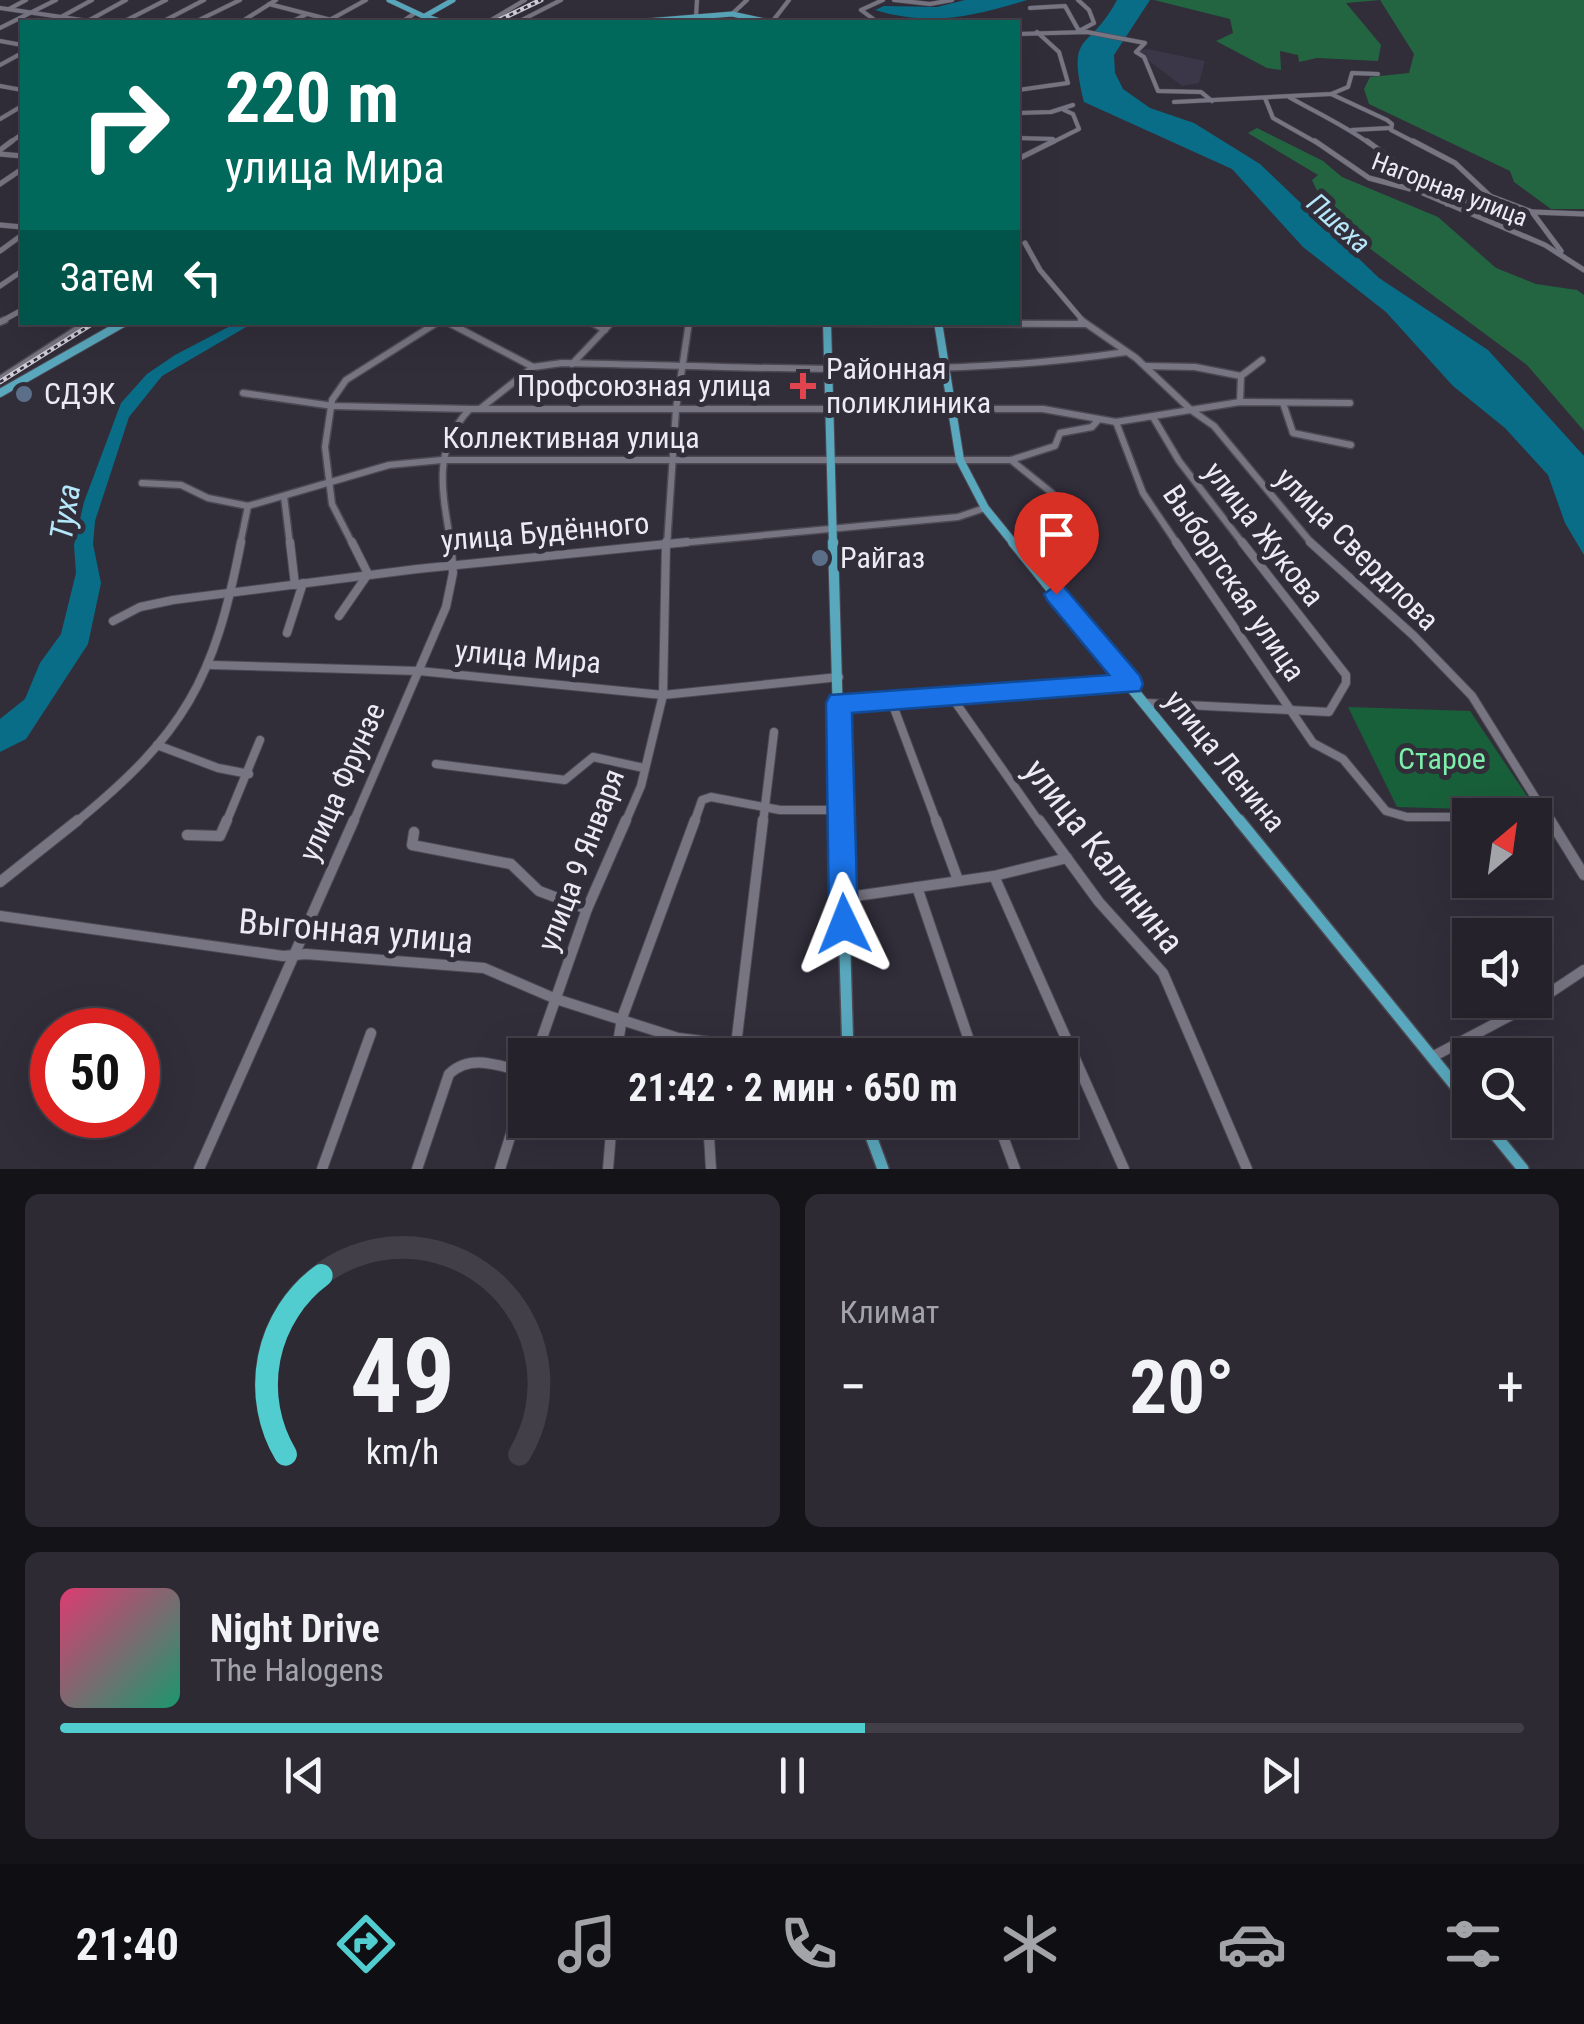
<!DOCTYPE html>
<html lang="ru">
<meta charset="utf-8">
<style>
body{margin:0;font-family:"Roboto Condensed",sans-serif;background:#2d2a34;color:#f1f3f6;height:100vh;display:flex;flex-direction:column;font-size:38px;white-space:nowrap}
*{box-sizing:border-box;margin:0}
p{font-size:32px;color:#a3a4a9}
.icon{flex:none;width:55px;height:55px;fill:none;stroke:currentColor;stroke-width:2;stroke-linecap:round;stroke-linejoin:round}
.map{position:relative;height:1169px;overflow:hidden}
.drawer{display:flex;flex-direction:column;gap:25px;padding:25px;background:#141318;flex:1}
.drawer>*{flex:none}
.guide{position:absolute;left:20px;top:20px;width:1000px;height:305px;border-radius:0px;box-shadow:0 10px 40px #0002,0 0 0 2px #423f48;background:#00695c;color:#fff;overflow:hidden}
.needle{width:65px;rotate:29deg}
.tools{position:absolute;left:1452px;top:798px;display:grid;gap:20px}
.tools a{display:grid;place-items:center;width:100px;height:100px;border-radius:0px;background:#25222c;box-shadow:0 10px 40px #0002,0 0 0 2px #423f48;font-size:50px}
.speed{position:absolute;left:30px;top:1008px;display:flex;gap:20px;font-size:50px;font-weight:700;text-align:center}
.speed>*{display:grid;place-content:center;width:130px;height:130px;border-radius:50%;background:#25222c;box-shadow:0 10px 40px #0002,0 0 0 2px #423f48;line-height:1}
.speed .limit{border:15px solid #d22;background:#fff;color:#111}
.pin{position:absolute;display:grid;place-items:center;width:85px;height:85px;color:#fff;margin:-102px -42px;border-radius:50% 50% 50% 0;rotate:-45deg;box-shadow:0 0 10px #0007}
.pin .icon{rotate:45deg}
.me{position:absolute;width:110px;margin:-55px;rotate:358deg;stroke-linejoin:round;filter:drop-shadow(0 0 8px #0008)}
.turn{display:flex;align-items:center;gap:35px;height:210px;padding:0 40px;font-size:45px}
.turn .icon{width:130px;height:130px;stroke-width:2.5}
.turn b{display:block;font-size:70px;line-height:85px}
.then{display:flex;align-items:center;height:95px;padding:0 40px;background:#0003;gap:20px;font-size:38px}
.big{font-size:75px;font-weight:700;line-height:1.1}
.drawer .widget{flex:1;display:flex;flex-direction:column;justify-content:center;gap:15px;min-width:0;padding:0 35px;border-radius:15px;background:#2d2a34}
.drawer .dial{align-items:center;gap:0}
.dial svg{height:260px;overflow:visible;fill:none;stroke:#423f48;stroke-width:7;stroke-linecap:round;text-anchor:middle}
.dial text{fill:#f1f3f6;stroke:none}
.song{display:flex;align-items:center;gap:30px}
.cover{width:120px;height:120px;border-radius:15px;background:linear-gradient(135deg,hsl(340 70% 55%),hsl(160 70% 35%))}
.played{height:10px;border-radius:5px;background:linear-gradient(90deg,#52cdcf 55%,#423f48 55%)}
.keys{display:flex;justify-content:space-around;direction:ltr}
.heat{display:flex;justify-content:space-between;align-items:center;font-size:55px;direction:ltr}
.drawer .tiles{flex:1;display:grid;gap:25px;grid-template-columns:1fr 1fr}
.widget:last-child{grid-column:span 2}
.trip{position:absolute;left:508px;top:1038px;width:570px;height:100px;border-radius:0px;background:#25222c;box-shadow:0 10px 40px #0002,0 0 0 2px #423f48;font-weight:700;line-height:100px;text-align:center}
.tabs{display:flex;height:160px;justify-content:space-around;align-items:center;background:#0f0e12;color:#a3a4a9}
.tabs .icon{width:70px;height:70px}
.tabs .on{color:#52cdcf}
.tabs b{font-size:45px;color:#f1f3f6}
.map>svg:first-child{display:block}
.built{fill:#3c3748}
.green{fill:#18603a}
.forest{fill:#236541}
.water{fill:#0a6d87}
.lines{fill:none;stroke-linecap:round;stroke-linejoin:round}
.minor-far4-casing{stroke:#4c4953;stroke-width:5}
.minor-far3-casing{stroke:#4c4953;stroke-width:6}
.minor-far2-casing{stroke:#4c4953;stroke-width:9}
.minor-far1-casing{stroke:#4c4953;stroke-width:10}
.minor-casing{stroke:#4c4953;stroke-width:12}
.major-far3-casing{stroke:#4c4953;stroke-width:6}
.major-far2-casing{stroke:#4c4953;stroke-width:10}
.major-far1-casing{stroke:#4c4953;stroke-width:12}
.major-casing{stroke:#4c4953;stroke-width:14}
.minor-far4{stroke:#787583;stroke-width:4}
.minor-far3{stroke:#787583;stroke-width:5}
.minor-far2{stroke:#787583;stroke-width:6}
.minor-far1{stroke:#787583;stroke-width:8}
.minor{stroke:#787583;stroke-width:10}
.major-far3{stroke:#59a8be;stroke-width:5}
.major-far2{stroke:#59a8be;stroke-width:8}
.major-far1{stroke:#59a8be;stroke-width:10}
.major{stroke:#59a8be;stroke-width:11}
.rail-casing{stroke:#cfcdd5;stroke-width:5}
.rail{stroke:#312e3a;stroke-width:2.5;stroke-dasharray:4;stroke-linecap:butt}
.route{fill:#1a73e8;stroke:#114b97;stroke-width:2.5}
.health-dot{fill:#e0444e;stroke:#312e3a;stroke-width:4}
.service-dot{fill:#5c6f8a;stroke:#312e3a;stroke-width:4}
.labels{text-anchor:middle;stroke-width:10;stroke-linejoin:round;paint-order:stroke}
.far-street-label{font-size:25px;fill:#eceaf2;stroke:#312e3a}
.far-water-label{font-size:28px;font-style:italic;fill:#b5e6f9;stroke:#312e3a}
.poi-label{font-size:30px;fill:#eceaf2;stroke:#312e3a;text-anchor:start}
.street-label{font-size:30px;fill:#eceaf2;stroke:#312e3a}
.park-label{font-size:30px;fill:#7defab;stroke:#312e3a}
.water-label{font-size:32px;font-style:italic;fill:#b5e6f9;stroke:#312e3a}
.near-street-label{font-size:35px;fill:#eceaf2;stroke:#312e3a}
</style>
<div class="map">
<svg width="1584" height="1169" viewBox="0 0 1584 1169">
<rect width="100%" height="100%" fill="#312e3a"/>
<polygon class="built" points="1148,49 1205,61 1199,83 1182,86 1136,51"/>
<polygon class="green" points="1348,707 1470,711 1537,811 1397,807"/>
<g class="forest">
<polygon points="1154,0 1584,0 1584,209 1551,209 1514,182 1510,171 1369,104 1364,89 1370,77 1409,73 1414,54 1380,0 1346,3 1381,45 1378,61 1317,58 1299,62 1298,55 1280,51 1281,70 1267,68 1216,41 1233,33 1230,19"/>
<polygon points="1257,128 1323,161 1342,177 1438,217 1496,268 1536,284 1577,290 1584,295 1584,431 1527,365 1330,219 1312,180 1318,175 1248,133"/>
</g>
<g class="water">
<path d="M965,0H1027C974,16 931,27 875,10L884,6L937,7Z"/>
<path d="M1117,0H1150L1114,55L1115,73L1123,89L1150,108L1194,123L1260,164L1379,278L1488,350L1584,456V555L1565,523L1548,475L1505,428L1453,386L1386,312L1303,247L1232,169L1084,102C1066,29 1089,53 1117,0Z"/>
<polygon points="238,322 253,323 162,376 129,417 95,521 93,544 101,583 88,644 26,739 0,752 0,719 25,699 40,663 61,634 76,573 74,545 84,502 121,403 147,374 175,355"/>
</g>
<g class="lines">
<defs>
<g id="minor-far4">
<polyline points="894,0 930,4 952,0"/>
<polyline points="269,4 339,22"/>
<polyline points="0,8 95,22"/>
<polyline points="1030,8 1065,6 1079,31 1094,23 1089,10 1078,0"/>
<polyline points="9,9 26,0"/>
<polyline points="732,14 747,0"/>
<polyline points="61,17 92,0"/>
<polyline points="696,17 697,0"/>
<polyline points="876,21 861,10 883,0"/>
<polyline points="86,22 126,0"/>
<polyline points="123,22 166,0"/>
<polyline points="162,22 204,0"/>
<polyline points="195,22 240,0"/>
<polyline points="241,22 276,0"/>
<polyline points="291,22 307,14"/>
<polyline points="326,22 366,0"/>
<polyline points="402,22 415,13"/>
<polyline points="410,22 426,22"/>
<polyline points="488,22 525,0"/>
<polyline points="518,22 561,0"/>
<polyline points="772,22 789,0"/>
<polyline points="867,22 922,22"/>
<polyline points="0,28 56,0"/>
<polyline points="1018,34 1087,32 1145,43 1136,52 1144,57 1158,91 1201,92 1212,101"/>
<polyline points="0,41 22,45"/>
<polyline points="0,65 22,53"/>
<polyline points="0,86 22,90"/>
<polyline points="1018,90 1068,83 1059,52 1037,32"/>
<polyline points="1331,94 1387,120 1392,124 1391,130 1418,144"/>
<path d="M1289,97C1317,113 1344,125 1370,144"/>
<polyline points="1265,98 1273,118 1319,144"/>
<polyline points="1174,102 1331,94 1348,87 1352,73 1378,74"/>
<polyline points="1018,113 1051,112 1073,105"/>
<polyline points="0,119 22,106"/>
<polyline points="1352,130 1390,128"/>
<polyline points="1018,138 1053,139"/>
<polyline points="8,144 22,134"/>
<polyline points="1049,144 1079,129 1073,114 1064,110"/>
</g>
<g id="minor-far3">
<polyline points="1315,141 1369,178 1418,191 1545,245 1584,270"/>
<polyline points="1367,141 1401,166 1418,191"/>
<polyline points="1413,141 1455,163 1490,196 1532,212 1561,251 1558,253"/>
<polyline points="0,150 12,141"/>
<polyline points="0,154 22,156"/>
<polyline points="1018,159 1054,141"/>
<polyline points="0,184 22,169"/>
<polyline points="1447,204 1490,196"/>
<polyline points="1532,212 1584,214"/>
<polyline points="0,225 22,227"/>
<polyline points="1025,243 1040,270 1084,322"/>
<polyline points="0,251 22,235"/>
<polyline points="0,286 22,271"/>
<polyline points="0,322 22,310"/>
</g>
<g id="minor-far2">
<polyline points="1081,320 1136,358 1191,410 1214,426 1313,545"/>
<polyline points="0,322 5,320"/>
<path d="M447,322L533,367L562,363C749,366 941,380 1126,352"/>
<polyline points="591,322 605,330"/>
<polyline points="618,322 1086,324"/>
<polyline points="572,364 612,322"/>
<polyline points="1145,366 1195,367 1241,376"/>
<polyline points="0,379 88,322"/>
<polyline points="243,393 333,406 471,409 1043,409 1116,422 1240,402 1350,403"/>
<polyline points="1240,402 1241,376 1262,360"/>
<polyline points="1283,403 1293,433 1351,445"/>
<polyline points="481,408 533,367"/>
<polyline points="1153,417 1179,461 1244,545"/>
<polyline points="1116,422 1143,493 1178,545"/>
<polyline points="1011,460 1052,493 1066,527"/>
<polyline points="142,483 181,485 208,498 248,506 389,465 442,460 1011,460 1055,446 1060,433 1092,427 1098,420"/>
<polyline points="284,496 290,545"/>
<polyline points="240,545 248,506"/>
<polyline points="353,545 332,504 325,447 332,400 346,380 438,322"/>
<path d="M451,545C443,495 431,450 469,410"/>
<polyline points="659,545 958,517 985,508"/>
<polyline points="667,545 676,409 689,322"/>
</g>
<g id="minor-far1">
<polyline points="290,542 295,585"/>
<polyline points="1176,542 1313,743 1343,759 1386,811 1407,817 1470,817"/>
<polyline points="1310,542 1414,636 1472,696 1551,823"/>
<polyline points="339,616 368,574 352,542"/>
<polyline points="113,621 140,607 173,600 417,569 687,542"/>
<polyline points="287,633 303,583"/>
<polyline points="211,665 419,671 663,695 839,677"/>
<polyline points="951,696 1040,823"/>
<polyline points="891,700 937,823"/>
<polyline points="839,703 1131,684"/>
<polyline points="1146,703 1329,712 1346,683 1346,675 1242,542"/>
<polyline points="157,745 218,768 249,774"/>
<polyline points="436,764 565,780 593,757 644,768"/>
<path d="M75,823C185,733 214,681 241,542"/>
<polyline points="226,823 260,740"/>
<polyline points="353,823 446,607 453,573 450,542"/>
<polyline points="625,823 641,786 663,695 666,542"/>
<polyline points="694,823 702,800 711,797 780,810 840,810"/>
<polyline points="763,823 774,732"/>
</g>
<g id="minor">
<polyline points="936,820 958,880"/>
<polyline points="1039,820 1099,902 1163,973 1247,1169"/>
<polyline points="1550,820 1584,875"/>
<polyline points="414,832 412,845 511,864 539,891 587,909"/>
<polyline points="187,835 220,836 227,820"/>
<polyline points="994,876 1124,1169"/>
<polyline points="0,882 78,820"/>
<polyline points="917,887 974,1055"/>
<polyline points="842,898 994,876 1067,858"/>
<polyline points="0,916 283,956 306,954 484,968 556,999 678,1038 816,1055"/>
<polyline points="736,1045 763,820"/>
<polyline points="536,1055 587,909 626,820"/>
<polyline points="616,1055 622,1018 695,820"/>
<polyline points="1432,1057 1536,1002 1584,970"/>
<polyline points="708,1120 711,1169"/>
<polyline points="997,1120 1015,1169"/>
<polyline points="199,1169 354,820"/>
<polyline points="322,1169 371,1033"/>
<path d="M417,1169L449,1074C471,1053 499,1066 525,1072"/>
<polyline points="500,1169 525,1089"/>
<polyline points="608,1169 612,1120"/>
</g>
<g id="major-far3">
<polyline points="389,0 423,16"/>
<polyline points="425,16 453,0"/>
<polyline points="430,18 443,22"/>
<polyline points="634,22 732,14 770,22"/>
</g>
<g id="major-far2">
<polyline points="827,322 833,545"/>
<polyline points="938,322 960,460 985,508 1015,545"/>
<polyline points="0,393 125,322"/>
</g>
<g id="major-far1">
<polyline points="833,542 841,823"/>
<polyline points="1013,542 1241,823"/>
</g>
<g id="major">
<polyline points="841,820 848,1055"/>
<polyline points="1239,820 1470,1104"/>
<polyline points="865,1120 883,1169"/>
<polyline points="1483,1120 1523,1169"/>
</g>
</defs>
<use href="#minor-far4" class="minor-far4-casing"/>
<use href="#minor-far3" class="minor-far3-casing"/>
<use href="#minor-far2" class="minor-far2-casing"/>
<use href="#minor-far1" class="minor-far1-casing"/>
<use href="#minor" class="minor-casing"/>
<use href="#major-far3" class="major-far3-casing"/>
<use href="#major-far2" class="major-far2-casing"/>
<use href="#major-far1" class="major-far1-casing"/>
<use href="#major" class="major-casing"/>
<use href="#minor-far4" class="minor-far4"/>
<use href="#minor-far3" class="minor-far3"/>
<use href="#minor-far2" class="minor-far2"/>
<use href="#minor-far1" class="minor-far1"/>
<use href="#minor" class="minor"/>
<use href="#major-far3" class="major-far3"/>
<use href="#major-far2" class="major-far2"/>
<use href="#major-far1" class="major-far1"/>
<use href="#major" class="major"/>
<defs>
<g id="rail">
<polyline points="495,22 541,0"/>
<polyline points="0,382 95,322"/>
</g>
</defs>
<use href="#rail" class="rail-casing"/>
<use href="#rail" class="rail"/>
</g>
<polygon class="route" points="1056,585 1064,587 1140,676 1143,684 1140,691 852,713 858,924 854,935 844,939 833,935 829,924 826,703 830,695 1109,675 1047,600 1044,594"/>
<path class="health-dot" d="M798 371h10v10h10v10h-10v10h-10v-10h-10v-10h10z"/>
<g class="service-dot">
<circle cx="24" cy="394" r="10"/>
<circle cx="820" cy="558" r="10"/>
</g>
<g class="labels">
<g class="far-street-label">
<text transform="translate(1450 189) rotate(21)" y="9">Нагорная улица</text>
</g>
<g class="far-water-label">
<text transform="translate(1339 223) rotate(42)" y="10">Пшеха</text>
</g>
<g class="poi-label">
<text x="826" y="379">Районная<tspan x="826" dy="34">поликлиника</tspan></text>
<text x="44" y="404">СДЭК</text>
<text x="840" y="568">Райгаз</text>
</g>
<g class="street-label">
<text x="644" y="396">Профсоюзная улица</text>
<text x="571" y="448">Коллективная улица</text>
<text transform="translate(545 532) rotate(-5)" y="10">улица Будённого</text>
<text transform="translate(1264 534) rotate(52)" y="10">улица Жукова</text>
<text transform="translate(1357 549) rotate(45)" y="10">улица Свердлова</text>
<text transform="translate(1234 583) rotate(56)" y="10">Выборгская улица</text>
<text transform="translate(528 657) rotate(5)" y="10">улица Мира</text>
<text transform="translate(1225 761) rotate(51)" y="10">улица Ленина</text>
<text transform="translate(342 782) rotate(-66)" y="10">улица Фрунзе</text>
<text transform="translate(581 860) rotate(-69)" y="10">улица 9 Января</text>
</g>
<g class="park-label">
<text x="1442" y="769">Старое</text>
</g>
<g class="water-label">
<text transform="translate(65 512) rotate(-81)" y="11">Туха</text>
</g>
<g class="near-street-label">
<text transform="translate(1104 856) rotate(52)" y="12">улица Калинина</text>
<text transform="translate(356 931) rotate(5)" y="12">Выгонная улица</text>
</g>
</g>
</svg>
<div class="tools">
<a><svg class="needle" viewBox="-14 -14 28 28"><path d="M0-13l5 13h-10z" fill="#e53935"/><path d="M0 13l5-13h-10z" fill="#a3a4a9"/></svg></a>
<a><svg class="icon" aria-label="sound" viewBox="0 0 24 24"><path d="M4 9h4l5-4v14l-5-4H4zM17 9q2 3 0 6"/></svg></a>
<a><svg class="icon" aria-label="search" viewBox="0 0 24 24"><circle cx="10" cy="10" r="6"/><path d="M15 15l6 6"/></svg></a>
</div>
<div class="speed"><div class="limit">50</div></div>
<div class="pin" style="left:1056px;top:594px;background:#d93025"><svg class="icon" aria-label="arrive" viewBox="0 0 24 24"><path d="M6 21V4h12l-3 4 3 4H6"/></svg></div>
<svg class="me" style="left:844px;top:924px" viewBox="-20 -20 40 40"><path d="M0-17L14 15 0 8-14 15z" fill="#1a73e8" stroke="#fff" stroke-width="4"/></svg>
<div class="trip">21:42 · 2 мин · 650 m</div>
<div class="guide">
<div class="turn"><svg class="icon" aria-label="right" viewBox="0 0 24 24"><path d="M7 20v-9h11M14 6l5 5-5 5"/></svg><div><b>220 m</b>улица Мира</div></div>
<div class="then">Затем<svg class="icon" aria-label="left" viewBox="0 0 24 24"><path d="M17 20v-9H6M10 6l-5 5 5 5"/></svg></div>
</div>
</div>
<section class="drawer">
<div class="tiles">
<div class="widget dial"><svg viewBox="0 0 100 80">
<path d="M14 69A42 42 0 1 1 86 69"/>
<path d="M14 69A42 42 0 0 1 25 14" stroke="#52cdcf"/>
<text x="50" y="56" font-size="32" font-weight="700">49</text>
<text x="50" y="72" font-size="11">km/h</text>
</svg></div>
<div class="widget"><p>Климат</p>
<div class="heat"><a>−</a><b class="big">20°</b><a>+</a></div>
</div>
<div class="widget">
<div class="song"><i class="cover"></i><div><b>Night Drive</b><p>The Halogens</p></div></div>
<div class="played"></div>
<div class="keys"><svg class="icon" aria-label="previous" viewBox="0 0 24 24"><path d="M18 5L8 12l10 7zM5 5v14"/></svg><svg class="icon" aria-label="pause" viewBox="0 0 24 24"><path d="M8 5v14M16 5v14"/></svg><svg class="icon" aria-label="next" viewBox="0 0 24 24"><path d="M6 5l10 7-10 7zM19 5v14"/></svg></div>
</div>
</div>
</section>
<nav class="tabs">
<b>21:40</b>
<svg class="icon on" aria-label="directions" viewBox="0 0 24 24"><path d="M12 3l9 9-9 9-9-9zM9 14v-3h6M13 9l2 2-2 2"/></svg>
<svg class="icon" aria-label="music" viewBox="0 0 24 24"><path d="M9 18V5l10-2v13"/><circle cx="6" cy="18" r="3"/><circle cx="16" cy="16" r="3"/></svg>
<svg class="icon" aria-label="phone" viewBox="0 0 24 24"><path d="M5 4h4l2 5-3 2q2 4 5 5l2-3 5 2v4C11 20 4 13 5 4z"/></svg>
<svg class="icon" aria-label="climate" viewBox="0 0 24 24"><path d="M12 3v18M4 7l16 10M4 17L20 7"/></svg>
<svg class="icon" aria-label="car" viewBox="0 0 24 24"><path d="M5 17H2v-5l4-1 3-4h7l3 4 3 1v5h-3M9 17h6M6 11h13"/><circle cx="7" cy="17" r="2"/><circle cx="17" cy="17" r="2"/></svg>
<svg class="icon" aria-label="filters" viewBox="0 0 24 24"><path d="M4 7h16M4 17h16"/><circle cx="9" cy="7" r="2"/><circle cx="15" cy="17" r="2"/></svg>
</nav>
